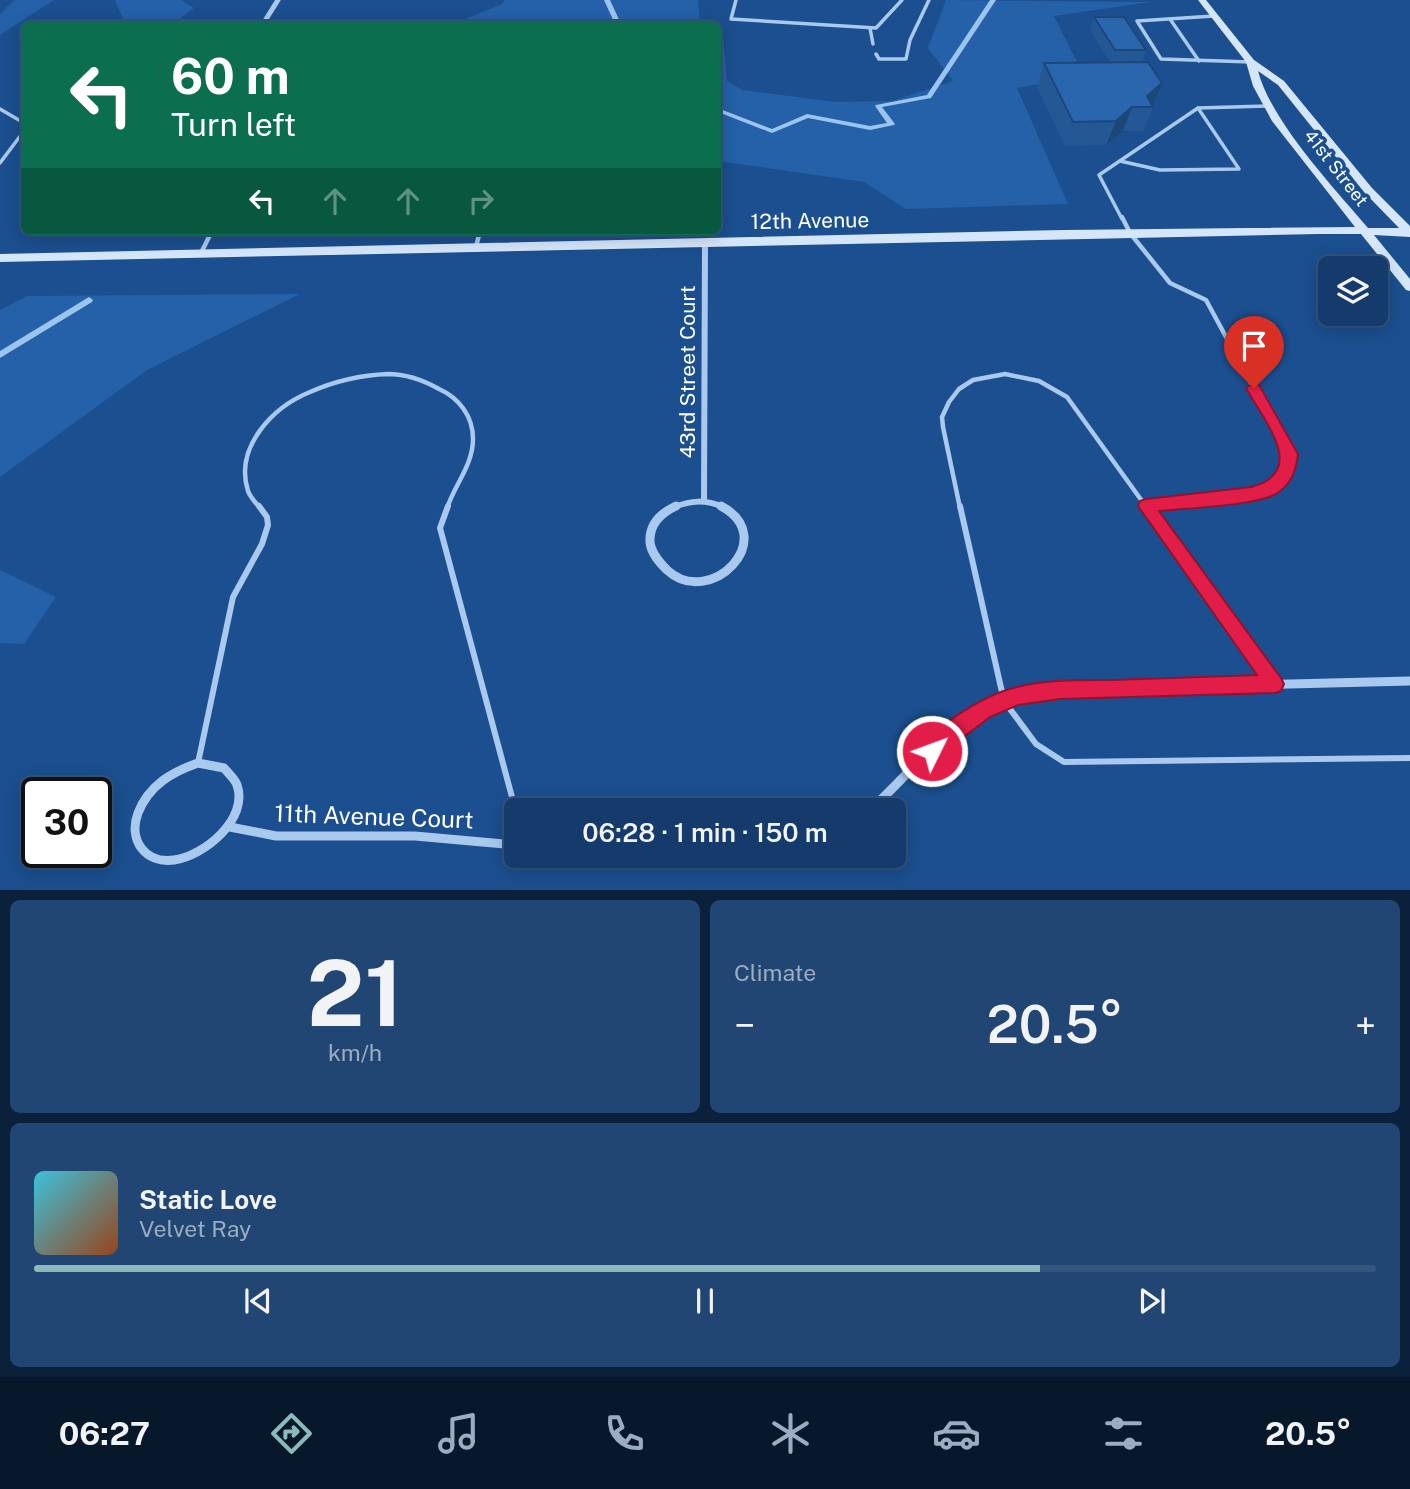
<!DOCTYPE html>
<meta charset="utf-8">
<style>
body{margin:0;font-family:"Public Sans",sans-serif;background:#214673;color:#f1f3f6;height:100vh;display:flex;flex-direction:column;font-size:26px;white-space:nowrap}
*{box-sizing:border-box;margin:0}
p{font-size:23px;color:#9dadc1}
.icon{flex:none;width:38px;height:38px;fill:none;stroke:currentColor;stroke-width:2;stroke-linecap:round;stroke-linejoin:round}
.map{position:relative;height:890px;overflow:hidden}
.sheet{display:flex;flex-direction:column;gap:10px;padding:10px;background:#0b203b;flex:1}
.sheet>*{flex:none}
.hud{position:absolute;left:21px;top:21px;width:700px;height:214px;border-radius:10px;box-shadow:0 4px 18px #0003,0 0 0 2px #33557e;background:#0b6e4f;color:#fff;overflow:hidden}
.buttons{position:absolute;left:1318px;top:256px;display:grid;gap:14px}
.buttons a{display:grid;place-items:center;width:70px;height:70px;border-radius:10px;background:#143b6b;box-shadow:0 4px 18px #0003,0 0 0 2px #33557e;font-size:35px}
.speed{position:absolute;left:21px;top:777px;display:flex;gap:14px;font-size:35px;font-weight:700;text-align:center}
.speed>*{display:grid;place-content:center;width:91px;height:91px;border-radius:50%;background:#143b6b;box-shadow:0 4px 18px #0003,0 0 0 2px #33557e;line-height:1}
.speed .limit{border:4px solid #111;border-radius:10px;background:#fff;color:#111}
.pin{position:absolute;display:grid;place-items:center;width:60px;height:60px;color:#fff;margin:-72px -30px;border-radius:50% 50% 50% 0;rotate:-45deg;box-shadow:0 0 7px #0007}
.pin .icon{rotate:45deg}
.me{position:absolute;width:77px;margin:-38px;rotate:48deg;stroke-linejoin:round;filter:drop-shadow(0 0 5px #0008)}
.turn{display:flex;align-items:center;gap:24px;height:147px;padding:0 35px;font-size:32px}
.turn .icon{width:91px;height:91px;stroke-width:2.5}
.turn b{display:block;font-size:49px;line-height:60px}
.lanes{display:flex;align-items:center;height:66px;padding:0 35px;background:#0003;justify-content:center;gap:35px;direction:ltr}
.lanes .off{opacity:.35}
.big{font-size:52px;font-weight:600;line-height:1.1}
.sheet .widget{flex:1;display:flex;flex-direction:column;justify-content:center;gap:10px;min-width:0;padding:0 24px;border-radius:10px;background:#214673}
.sheet .dial{align-items:center;gap:0}
.dial b{font-size:91px;line-height:1}
.song{display:flex;align-items:center;gap:21px}
.cover{width:84px;height:84px;border-radius:10px;background:linear-gradient(135deg,hsl(190 70% 55%),hsl(20 70% 35%))}
.played{height:7px;border-radius:4px;background:linear-gradient(90deg,#8bbbb9 75%,#33557e 75%)}
.keys{display:flex;justify-content:space-around;direction:ltr}
.heat{display:flex;justify-content:space-between;align-items:center;font-size:38px;direction:ltr}
.sheet .tiles{flex:1;display:grid;gap:10px;grid-template-columns:1fr 1fr}
.widget:last-child{grid-column:span 2}
.trip{position:absolute;left:504px;top:798px;width:402px;height:70px;border-radius:10px;background:#143b6b;box-shadow:0 4px 18px #0003,0 0 0 2px #33557e;font-weight:600;line-height:70px;text-align:center}
.tabs{display:flex;height:112px;justify-content:space-around;align-items:center;background:#08182b;color:#9dadc1}
.tabs .icon{width:49px;height:49px}
.tabs .on{color:#8bbbb9}
.tabs b{font-size:32px;color:#f1f3f6}
.map>svg:first-child{display:block}
.green{fill:#2461a8}
.lines{fill:none;stroke-linecap:round;stroke-linejoin:round}
.stream{fill:#9cc4f0;fill-rule:evenodd}
.lane-far2{stroke:#a9c9ee;stroke-width:3.5}
.lane-far1{stroke:#a9c9ee;stroke-width:4.5}
.lane{stroke:#a9c9ee;stroke-width:6}
.street-far2{stroke:#a9c9ee;stroke-width:5}
.street-far1{stroke:#a9c9ee;stroke-width:6}
.street{stroke:#a9c9ee;stroke-width:9}
.secondary{fill:#d6e6fa;fill-rule:evenodd}
.wall{fill:#245895}
.shaded-wall{fill:#1d4779}
.building{fill:#2a66ad;stroke:#1d4779;stroke-width:2}
.route{fill:#e11d48;stroke:#92132f;stroke-width:2}
.labels{text-anchor:middle;stroke-width:7;stroke-linejoin:round;paint-order:stroke}
.far-street-label{font-size:18px;fill:#fff;stroke:#1b4f8f}
.street-label{font-size:21px;fill:#fff;stroke:#1b4f8f}
.near-street-label{font-size:24px;fill:#fff;stroke:#1b4f8f}
</style>
<div class="map">
<svg width="1410" height="891" viewBox="0 0 1410 891">
<rect width="100%" height="100%" fill="#1b4f8f"/>
<g class="green">
<polygon points="14,0 54,0 0,35 0,14"/>
<polygon points="115,0 181,0 194,8 172,24 125,24"/>
<polygon points="505,0 698,0 700,24 453,24 502,4"/>
<polygon points="946,0 1151,2 1054,16 1084,76 1017,88 1068,204 906,209 864,182 718,161 718,34 723,37 727,81 742,90 835,102 892,101 953,81 928,48"/>
<polygon points="300,294 147,370 0,477 0,310 27,296"/>
<polygon points="0,570 56,597 24,644 0,643"/>
</g>
<g class="lines">
<g class="stream">
<polygon points="604,0 610,0 621,24 615,24"/>
<polygon points="990,0 996,0 931,98 882,107 895,124 894,125 870,130 808,118 772,133 718,112 718,108 720,109 772,129 807,114 870,126 887,123 875,106 876,105 927,95"/>
<polygon points="89,297 93,300 92,302 0,358 0,351"/>
</g>
<g class="lane-far2">
<polyline points="736,0 731,19 876,28 902,0"/>
<polyline points="1214,16 1137,21 1161,59 1251,62"/>
<polyline points="1170,19 1199,61"/>
<polyline points="870,28 873,44"/>
<polyline points="876,54 879,59 906,59 910,40 929,0"/>
<polyline points="0,109 24,123"/>
<polyline points="1120,161 1160,170 1239,169 1198,108"/>
<polyline points="0,163 24,131"/>
<polyline points="1122,219 1099,175 1198,108 1267,106"/>
</g>
<g class="lane-far1">
<path d="M1122,217L1130,233L1170,283L1206,300L1290,455C1288,468 1284,481 1272,488C1246,504 1178,503 1146,506"/>
<polyline points="476,247 480,231"/>
<polyline points="202,251 212,231"/>
<path d="M260,508C256,503 250,497 248,491C234,447 273,407 310,392C335,381 362,375 388,374C407,374 423,380 439,389C459,398 473,416 473,439C473,465 455,484 447,508"/>
<polyline points="960,508 943,427 942,417 949,402 959,389 973,380 1005,374 1039,381 1067,397 1147,508"/>
</g>
<g class="lane">
<polyline points="448,506 440,528 516,812"/>
<polyline points="960,506 1004,701 1036,744 1064,762 1410,758"/>
<polyline points="1146,506 1275,684"/>
<polyline points="198,763 233,597 262,544 268,525 267,517 259,506"/>
</g>
<polyline class="street-far2" points="263,24 278,0"/>
<g class="street-far1">
<polyline points="704,501 705,242"/>
<path d="M672,508C691,500 706,499 725,508"/>
</g>
<g class="street">
<path d="M676,506C661,513 649,524 650,542C651,553 659,562 667,570C710,610 781,538 721,506"/>
<path d="M198,763L224,768C228,773 235,779 237,785C249,819 204,856 174,860C145,864 128,840 138,813C149,785 172,772 198,763Z"/>
<path d="M870,810C910,774 946,724 997,703C1018,695 1038,693 1060,690L1410,681"/>
<polyline points="230,827 276,836 415,836 516,845"/>
</g>
<path class="secondary" d="M1198,0H1206L1254,60L1284,81L1372,188L1410,226V237L1374,235L1410,279V291L1406,290L1361,234H1319L0,262V254L1063,230L1355,227L1272,121L1253,86L1246,62ZM1258,71L1278,85L1364,192L1399,228H1368C1333,187 1271,121 1258,71Z"/>
</g>
<polygon class="wall" points="1094,17 1146,50 1142,62 1153,107 1143,131 1123,131 1106,145 1065,146 1037,87 1044,63 1110,62 1090,30"/>
<g class="shaded-wall">
<polygon points="1162,83 1152,107 1147,96"/>
<polygon points="1132,107 1123,131 1106,145 1116,121"/>
</g>
<g class="building">
<polygon points="1094,17 1124,17 1146,50 1115,50"/>
<polygon points="1148,62 1162,83 1147,96 1153,107 1132,107 1116,121 1073,122 1044,63"/>
</g>
<path class="route" d="M1254,383L1259,385L1298,454C1296,471 1292,482 1279,492C1261,506 1185,508 1159,511L1281,678L1284,684L1281,691L1275,693L1060,699L1018,705L990,717L932,761L925,758L922,751C933,724 990,693 1017,687C1048,679 1082,680 1113,680C1161,678 1209,677 1257,675L1138,506L1140,501L1146,499L1251,487C1309,472 1264,421 1246,388Z"/>
<g class="labels">
<g class="far-street-label">
<text transform="translate(1336 168) rotate(52)" y="6">41st Street</text>
</g>
<g class="street-label">
<text transform="translate(810 221) rotate(-1)" y="7">12th Avenue</text>
<text transform="translate(688 372) rotate(-90)" y="7">43rd Street Court</text>
</g>
<g class="near-street-label">
<text transform="translate(374 817) rotate(2)" y="8">11th Avenue Court</text>
</g>
</g>
</svg>
<div class="buttons">
<a><svg class="icon" aria-label="layers" viewBox="0 0 24 24"><path d="M12 4l9 5-9 5-9-5zM3 14l9 5 9-5"/></svg></a>
</div>
<div class="speed"><div class="limit">30</div></div>
<div class="pin" style="left:1254px;top:388px;background:#d93025"><svg class="icon" aria-label="arrive" viewBox="0 0 24 24"><path d="M6 21V4h12l-3 4 3 4H6"/></svg></div>
<svg class="me" style="left:932px;top:751px" viewBox="-20 -20 40 40"><circle r="17" fill="#e11d48" stroke="#fff" stroke-width="3"/><path d="M0-11L8 9 0 5-8 9z" fill="#fff"/></svg>
<div class="trip">06:28 · 1 min · 150 m</div>
<div class="hud">
<div class="turn"><svg class="icon" aria-label="left" viewBox="0 0 24 24"><path d="M17 20v-9H6M10 6l-5 5 5 5"/></svg><div><b>60 m</b>Turn left</div></div>
<div class="lanes"><svg class="icon" aria-label="left" viewBox="0 0 24 24"><path d="M17 20v-9H6M10 6l-5 5 5 5"/></svg><svg class="icon off" aria-label="ahead" viewBox="0 0 24 24"><path d="M12 20V5M6 11l6-6 6 6"/></svg><svg class="icon off" aria-label="ahead" viewBox="0 0 24 24"><path d="M12 20V5M6 11l6-6 6 6"/></svg><svg class="icon off" aria-label="right" viewBox="0 0 24 24"><path d="M7 20v-9h11M14 6l5 5-5 5"/></svg></div>
</div>
</div>
<section class="sheet">
<div class="tiles">
<div class="widget dial"><b>21</b><p>km/h</p></div>
<div class="widget"><p>Climate</p>
<div class="heat"><a>−</a><b class="big">20.5°</b><a>+</a></div>
</div>
<div class="widget">
<div class="song"><i class="cover"></i><div><b>Static Love</b><p>Velvet Ray</p></div></div>
<div class="played"></div>
<div class="keys"><svg class="icon" aria-label="previous" viewBox="0 0 24 24"><path d="M18 5L8 12l10 7zM5 5v14"/></svg><svg class="icon" aria-label="pause" viewBox="0 0 24 24"><path d="M8 5v14M16 5v14"/></svg><svg class="icon" aria-label="next" viewBox="0 0 24 24"><path d="M6 5l10 7-10 7zM19 5v14"/></svg></div>
</div>
</div>
</section>
<nav class="tabs">
<b>06:27</b>
<svg class="icon on" aria-label="directions" viewBox="0 0 24 24"><path d="M12 3l9 9-9 9-9-9zM9 14v-3h6M13 9l2 2-2 2"/></svg>
<svg class="icon" aria-label="music" viewBox="0 0 24 24"><path d="M9 18V5l10-2v13"/><circle cx="6" cy="18" r="3"/><circle cx="16" cy="16" r="3"/></svg>
<svg class="icon" aria-label="phone" viewBox="0 0 24 24"><path d="M5 4h4l2 5-3 2q2 4 5 5l2-3 5 2v4C11 20 4 13 5 4z"/></svg>
<svg class="icon" aria-label="climate" viewBox="0 0 24 24"><path d="M12 3v18M4 7l16 10M4 17L20 7"/></svg>
<svg class="icon" aria-label="car" viewBox="0 0 24 24"><path d="M5 17H2v-5l4-1 3-4h7l3 4 3 1v5h-3M9 17h6M6 11h13"/><circle cx="7" cy="17" r="2"/><circle cx="17" cy="17" r="2"/></svg>
<svg class="icon" aria-label="filters" viewBox="0 0 24 24"><path d="M4 7h16M4 17h16"/><circle cx="9" cy="7" r="2"/><circle cx="15" cy="17" r="2"/></svg>
<b>20.5°</b>
</nav>
